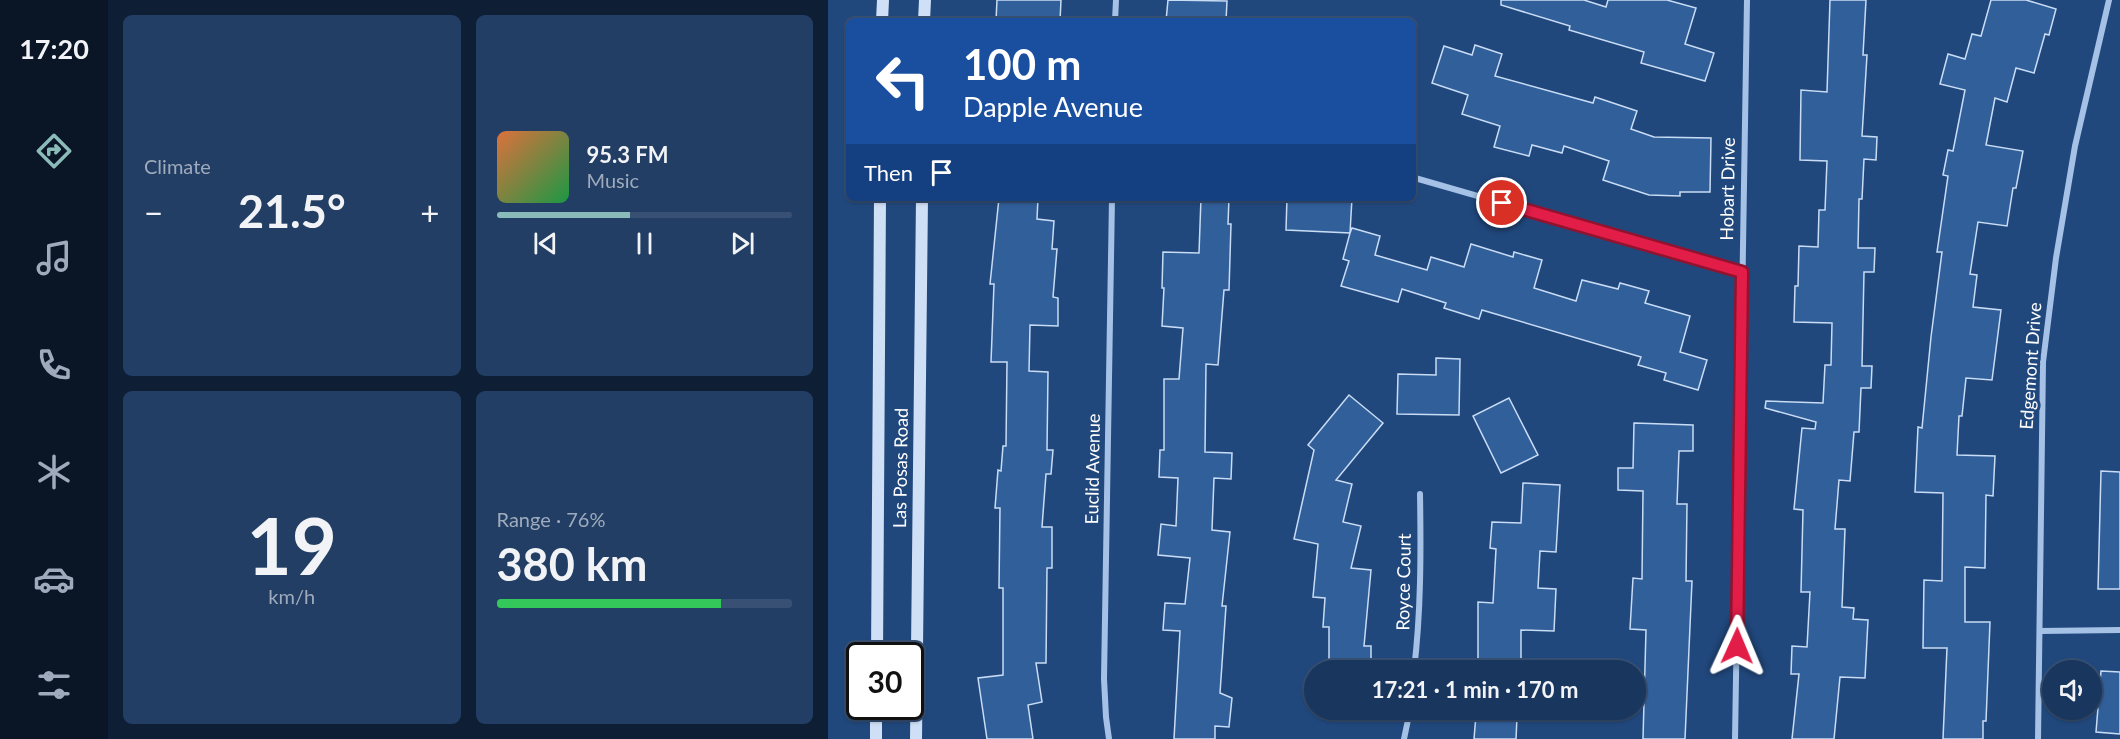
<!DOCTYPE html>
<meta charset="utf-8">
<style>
body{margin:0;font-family:Lato,sans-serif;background:#223e64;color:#f1f3f6;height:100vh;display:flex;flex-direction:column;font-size:22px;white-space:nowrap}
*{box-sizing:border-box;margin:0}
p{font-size:20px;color:#9fabbc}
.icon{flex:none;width:33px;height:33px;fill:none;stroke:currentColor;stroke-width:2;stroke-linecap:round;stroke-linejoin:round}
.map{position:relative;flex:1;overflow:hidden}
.side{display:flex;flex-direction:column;gap:15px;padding:15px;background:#0e1e34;width:720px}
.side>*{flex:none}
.hud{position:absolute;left:18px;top:18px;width:570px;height:183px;border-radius:9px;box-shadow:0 2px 4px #0004,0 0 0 2px #375073;background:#1a4fa0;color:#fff;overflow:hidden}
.tools{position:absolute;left:1214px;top:660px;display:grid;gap:12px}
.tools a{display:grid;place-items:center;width:60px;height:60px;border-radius:50%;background:#19365e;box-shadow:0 2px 4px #0004,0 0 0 2px #375073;font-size:30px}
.speed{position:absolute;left:18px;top:642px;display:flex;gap:12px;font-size:30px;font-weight:700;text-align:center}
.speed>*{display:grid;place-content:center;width:78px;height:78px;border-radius:50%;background:#19365e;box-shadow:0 2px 4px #0004,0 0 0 2px #375073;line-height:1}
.speed .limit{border:3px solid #111;border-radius:9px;background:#fff;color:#111}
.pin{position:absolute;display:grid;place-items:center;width:51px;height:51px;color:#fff;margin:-26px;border:3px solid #fff;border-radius:50%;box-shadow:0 2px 6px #0007}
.me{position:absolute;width:66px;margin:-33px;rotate:1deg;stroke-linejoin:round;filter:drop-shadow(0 0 4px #0008)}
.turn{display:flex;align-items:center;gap:21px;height:126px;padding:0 18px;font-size:27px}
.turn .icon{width:78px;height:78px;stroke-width:2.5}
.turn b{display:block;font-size:42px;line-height:51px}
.then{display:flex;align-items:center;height:57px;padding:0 18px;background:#0003;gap:12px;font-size:22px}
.big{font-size:45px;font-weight:700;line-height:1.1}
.side .widget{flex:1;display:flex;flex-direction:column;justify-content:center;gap:9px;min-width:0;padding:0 21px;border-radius:9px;background:#223e64}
.side .dial{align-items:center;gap:0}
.dial b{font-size:78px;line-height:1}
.song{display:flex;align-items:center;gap:18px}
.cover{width:72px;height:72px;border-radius:9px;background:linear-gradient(135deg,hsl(20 70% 55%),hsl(140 70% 35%))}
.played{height:6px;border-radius:3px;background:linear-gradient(90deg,#8bbbb9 45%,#375073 45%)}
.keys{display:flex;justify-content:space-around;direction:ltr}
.heat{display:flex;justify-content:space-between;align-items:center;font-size:33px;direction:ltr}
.charge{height:9px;border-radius:4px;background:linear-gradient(90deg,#34c759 76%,#375073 0)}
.side .tiles{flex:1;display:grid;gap:15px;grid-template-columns:repeat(2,1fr)}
.trip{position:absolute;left:476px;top:660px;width:342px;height:60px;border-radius:30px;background:#19365e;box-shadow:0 2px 4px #0004,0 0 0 2px #375073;font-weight:700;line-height:60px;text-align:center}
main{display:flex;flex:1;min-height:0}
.tabs{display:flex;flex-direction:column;width:108px;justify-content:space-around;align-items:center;background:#0a1626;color:#9fabbc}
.tabs .icon{width:42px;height:42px}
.tabs .selected{color:#8bbbb9}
.tabs b{font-size:27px;color:#f1f3f6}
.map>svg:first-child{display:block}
.building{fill:#315f9a;stroke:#c9dcf5;stroke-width:1.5}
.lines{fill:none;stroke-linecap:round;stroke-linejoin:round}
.minor{stroke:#a5c2e6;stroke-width:6}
.secondary{stroke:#cfdff5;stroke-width:12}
.route-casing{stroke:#92132f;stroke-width:15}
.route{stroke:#e11d48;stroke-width:10}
.labels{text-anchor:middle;stroke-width:6;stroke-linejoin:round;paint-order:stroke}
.street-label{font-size:18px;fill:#fff;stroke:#21487d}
</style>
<main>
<nav class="tabs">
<b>17:20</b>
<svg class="icon selected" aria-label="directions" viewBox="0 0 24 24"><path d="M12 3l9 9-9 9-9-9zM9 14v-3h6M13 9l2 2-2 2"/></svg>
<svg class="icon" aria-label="music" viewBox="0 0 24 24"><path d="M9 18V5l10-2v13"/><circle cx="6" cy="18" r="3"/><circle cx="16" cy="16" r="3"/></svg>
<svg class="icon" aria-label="phone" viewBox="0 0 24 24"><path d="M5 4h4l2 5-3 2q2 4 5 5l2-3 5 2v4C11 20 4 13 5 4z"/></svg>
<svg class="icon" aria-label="climate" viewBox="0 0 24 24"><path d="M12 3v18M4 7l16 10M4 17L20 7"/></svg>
<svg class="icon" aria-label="car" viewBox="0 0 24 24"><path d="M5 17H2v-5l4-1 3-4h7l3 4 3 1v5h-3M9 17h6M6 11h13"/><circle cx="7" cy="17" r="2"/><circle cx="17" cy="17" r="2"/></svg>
<svg class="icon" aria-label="filters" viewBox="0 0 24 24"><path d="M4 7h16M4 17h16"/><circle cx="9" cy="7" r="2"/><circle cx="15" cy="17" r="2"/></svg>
</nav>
<section class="side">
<div class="tiles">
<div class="widget"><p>Climate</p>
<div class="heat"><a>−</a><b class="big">21.5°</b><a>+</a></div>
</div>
<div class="widget">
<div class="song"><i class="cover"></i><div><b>95.3 FM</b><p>Music</p></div></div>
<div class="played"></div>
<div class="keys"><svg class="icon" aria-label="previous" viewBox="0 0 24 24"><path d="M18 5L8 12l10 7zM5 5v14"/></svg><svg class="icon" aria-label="pause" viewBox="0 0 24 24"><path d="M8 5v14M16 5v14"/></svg><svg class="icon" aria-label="next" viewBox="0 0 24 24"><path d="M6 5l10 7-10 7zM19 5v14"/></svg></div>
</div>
<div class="widget dial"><b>19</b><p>km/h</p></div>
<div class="widget"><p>Range · 76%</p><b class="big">380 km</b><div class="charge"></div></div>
</div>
</section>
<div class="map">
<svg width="1292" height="739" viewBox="0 0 1292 739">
<rect width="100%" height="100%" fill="#21487d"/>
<g class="building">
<polygon points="169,0 233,0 232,21 168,21"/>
<polygon points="340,0 399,1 398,21 338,21"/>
<polygon points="673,0 756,0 778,7 780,0 839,0 868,8 857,44 886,53 877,81 813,63 816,52 741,30 742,26 673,5"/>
<polygon points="1002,0 1038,0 1035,55 1039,55 1034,136 1049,137 1048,160 1036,159 1034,199 1031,199 1030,248 1047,248 1046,272 1036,272 1034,366 1044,366 1043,388 1033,388 1031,432 1026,432 1022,481 1011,480 1007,529 1017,529 1014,607 1026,608 1025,619 1040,620 1037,678 1012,677 1006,739 964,739 971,674 963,674 964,646 979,647 982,592 973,592 975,510 966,509 974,428 987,429 988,422 937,408 938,401 995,403 997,365 1003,365 1004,323 966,322 967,286 970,286 971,246 990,247 991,210 997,210 999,161 972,160 973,90 999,92"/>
<polygon points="1163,0 1198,0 1228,9 1221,35 1217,34 1206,73 1188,68 1179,102 1167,98 1158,145 1195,151 1188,188 1185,188 1179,226 1150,222 1142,274 1149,275 1145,307 1173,310 1164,380 1138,378 1134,416 1131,416 1129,455 1167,456 1165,496 1158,495 1157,568 1137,567 1137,622 1162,622 1158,721 1155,721 1155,739 1115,739 1119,648 1095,648 1096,580 1114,581 1115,493 1087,492 1090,427 1094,428 1103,337 1114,252 1109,252 1120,176 1115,175 1120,150 1125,151 1137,90 1112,84 1120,54 1137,59 1144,34 1153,36"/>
<polygon points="647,45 674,54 667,76 765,103 767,97 809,111 803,129 826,137 883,138 882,192 852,192 852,196 821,195 775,180 781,161 736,146 734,153 704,145 701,156 666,147 672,126 634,114 640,95 604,83 616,46 644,55"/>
<polygon points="171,198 210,198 209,219 226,221 224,249 229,249 225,297 230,298 230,326 202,325 201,371 220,372 219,450 225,450 223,474 218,474 214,527 224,527 224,568 219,568 218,663 208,663 214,702 200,705 205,739 159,739 150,678 175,675 175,588 171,588 172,508 167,508 170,470 173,471 175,446 178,446 179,362 163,362 166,284 162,284"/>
<polygon points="373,198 401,198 400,224 403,224 401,290 396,290 390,365 378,364 377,452 404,453 403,479 386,478 384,530 402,532 394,606 398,606 392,693 404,698 401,727 387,726 387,739 346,739 352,631 335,630 337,603 357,604 362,558 330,555 333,524 348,526 350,478 331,477 332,450 336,450 336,379 351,379 355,328 334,326 336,288 334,288 335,252 371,253"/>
<polygon points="459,198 524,198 522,233 524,228 552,236 547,255 599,270 603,257 636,267 643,244 685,257 686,252 714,260 706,288 748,301 754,280 790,289 792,283 821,291 817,303 862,316 852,352 879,360 870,390 836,380 838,373 810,365 813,357 654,310 651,319 616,308 618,303 574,289 570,302 513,286 521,261 515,259 522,233 458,230"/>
<polygon points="608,358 632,359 631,415 569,414 570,374 608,375"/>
<polygon points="521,395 555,423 508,480 524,484 515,522 533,526 523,568 543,570 536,646 543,646 543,670 501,670 501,627 495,627 497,598 485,597 490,544 466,539 486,450 480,445"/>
<polygon points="681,398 710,455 673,473 645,416"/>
<polygon points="806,423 865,425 865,451 851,451 849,504 859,504 858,581 864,581 857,739 815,739 818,630 802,629 805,578 814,579 815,491 790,490 790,468 805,468"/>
<polygon points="1273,471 1292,472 1292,589 1270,589"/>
<polygon points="695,483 732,485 728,552 712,551 710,588 728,589 726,631 693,630 693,670 650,670 650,602 665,603 668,549 662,548 664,522 693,523"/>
<polygon points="1273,671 1292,672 1292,734 1268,732"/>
<polygon points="648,715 689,717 688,739 646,739"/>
</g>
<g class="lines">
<g class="minor">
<polyline points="287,21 288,0"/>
<polyline points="587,178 914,272"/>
<polyline points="1212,631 1292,630"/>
<path d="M586,670C593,612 593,553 592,494"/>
<polyline points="281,739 278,717 276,679 284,198"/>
<polyline points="576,739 582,710"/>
<polyline points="907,739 919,0"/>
<polyline points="1210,739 1215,362 1228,258 1247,146 1281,0"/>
</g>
<g class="secondary">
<polyline points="54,21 55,0"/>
<polyline points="96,21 97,0"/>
<polyline points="49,656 52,198"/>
<polyline points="48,739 48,706"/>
<polyline points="88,739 94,198"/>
</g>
</g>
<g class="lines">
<defs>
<polyline id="route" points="674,203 914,272 909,646"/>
</defs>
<use href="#route" class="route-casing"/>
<use href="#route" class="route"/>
</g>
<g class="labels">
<g class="street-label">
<text transform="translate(900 189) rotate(-89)" y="6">Hobart Drive</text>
<text transform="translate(1203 366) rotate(-86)" y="6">Edgemont Drive</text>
<text transform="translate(73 468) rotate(-89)" y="6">Las Posas Road</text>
<text transform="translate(265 469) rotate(-89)" y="6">Euclid Avenue</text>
<text transform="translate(576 582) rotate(-89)" y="6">Royce Court</text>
</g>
</g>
</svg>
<div class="tools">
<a><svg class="icon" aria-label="sound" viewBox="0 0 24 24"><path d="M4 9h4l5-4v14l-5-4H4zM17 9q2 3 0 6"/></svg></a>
</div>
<div class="speed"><div class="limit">30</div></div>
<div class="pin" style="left:674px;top:203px;background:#d93025"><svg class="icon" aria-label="arrive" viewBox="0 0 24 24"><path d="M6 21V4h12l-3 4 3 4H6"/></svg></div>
<svg class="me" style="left:909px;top:646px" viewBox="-20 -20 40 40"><path d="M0-17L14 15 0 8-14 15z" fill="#e11d48" stroke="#fff" stroke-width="4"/></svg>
<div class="trip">17:21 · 1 min · 170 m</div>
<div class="hud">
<div class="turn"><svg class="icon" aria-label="left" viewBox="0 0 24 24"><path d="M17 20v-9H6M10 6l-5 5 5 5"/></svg><div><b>100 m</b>Dapple Avenue</div></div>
<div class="then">Then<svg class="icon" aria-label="arrive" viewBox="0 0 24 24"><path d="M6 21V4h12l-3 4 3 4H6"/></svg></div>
</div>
</div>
</main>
